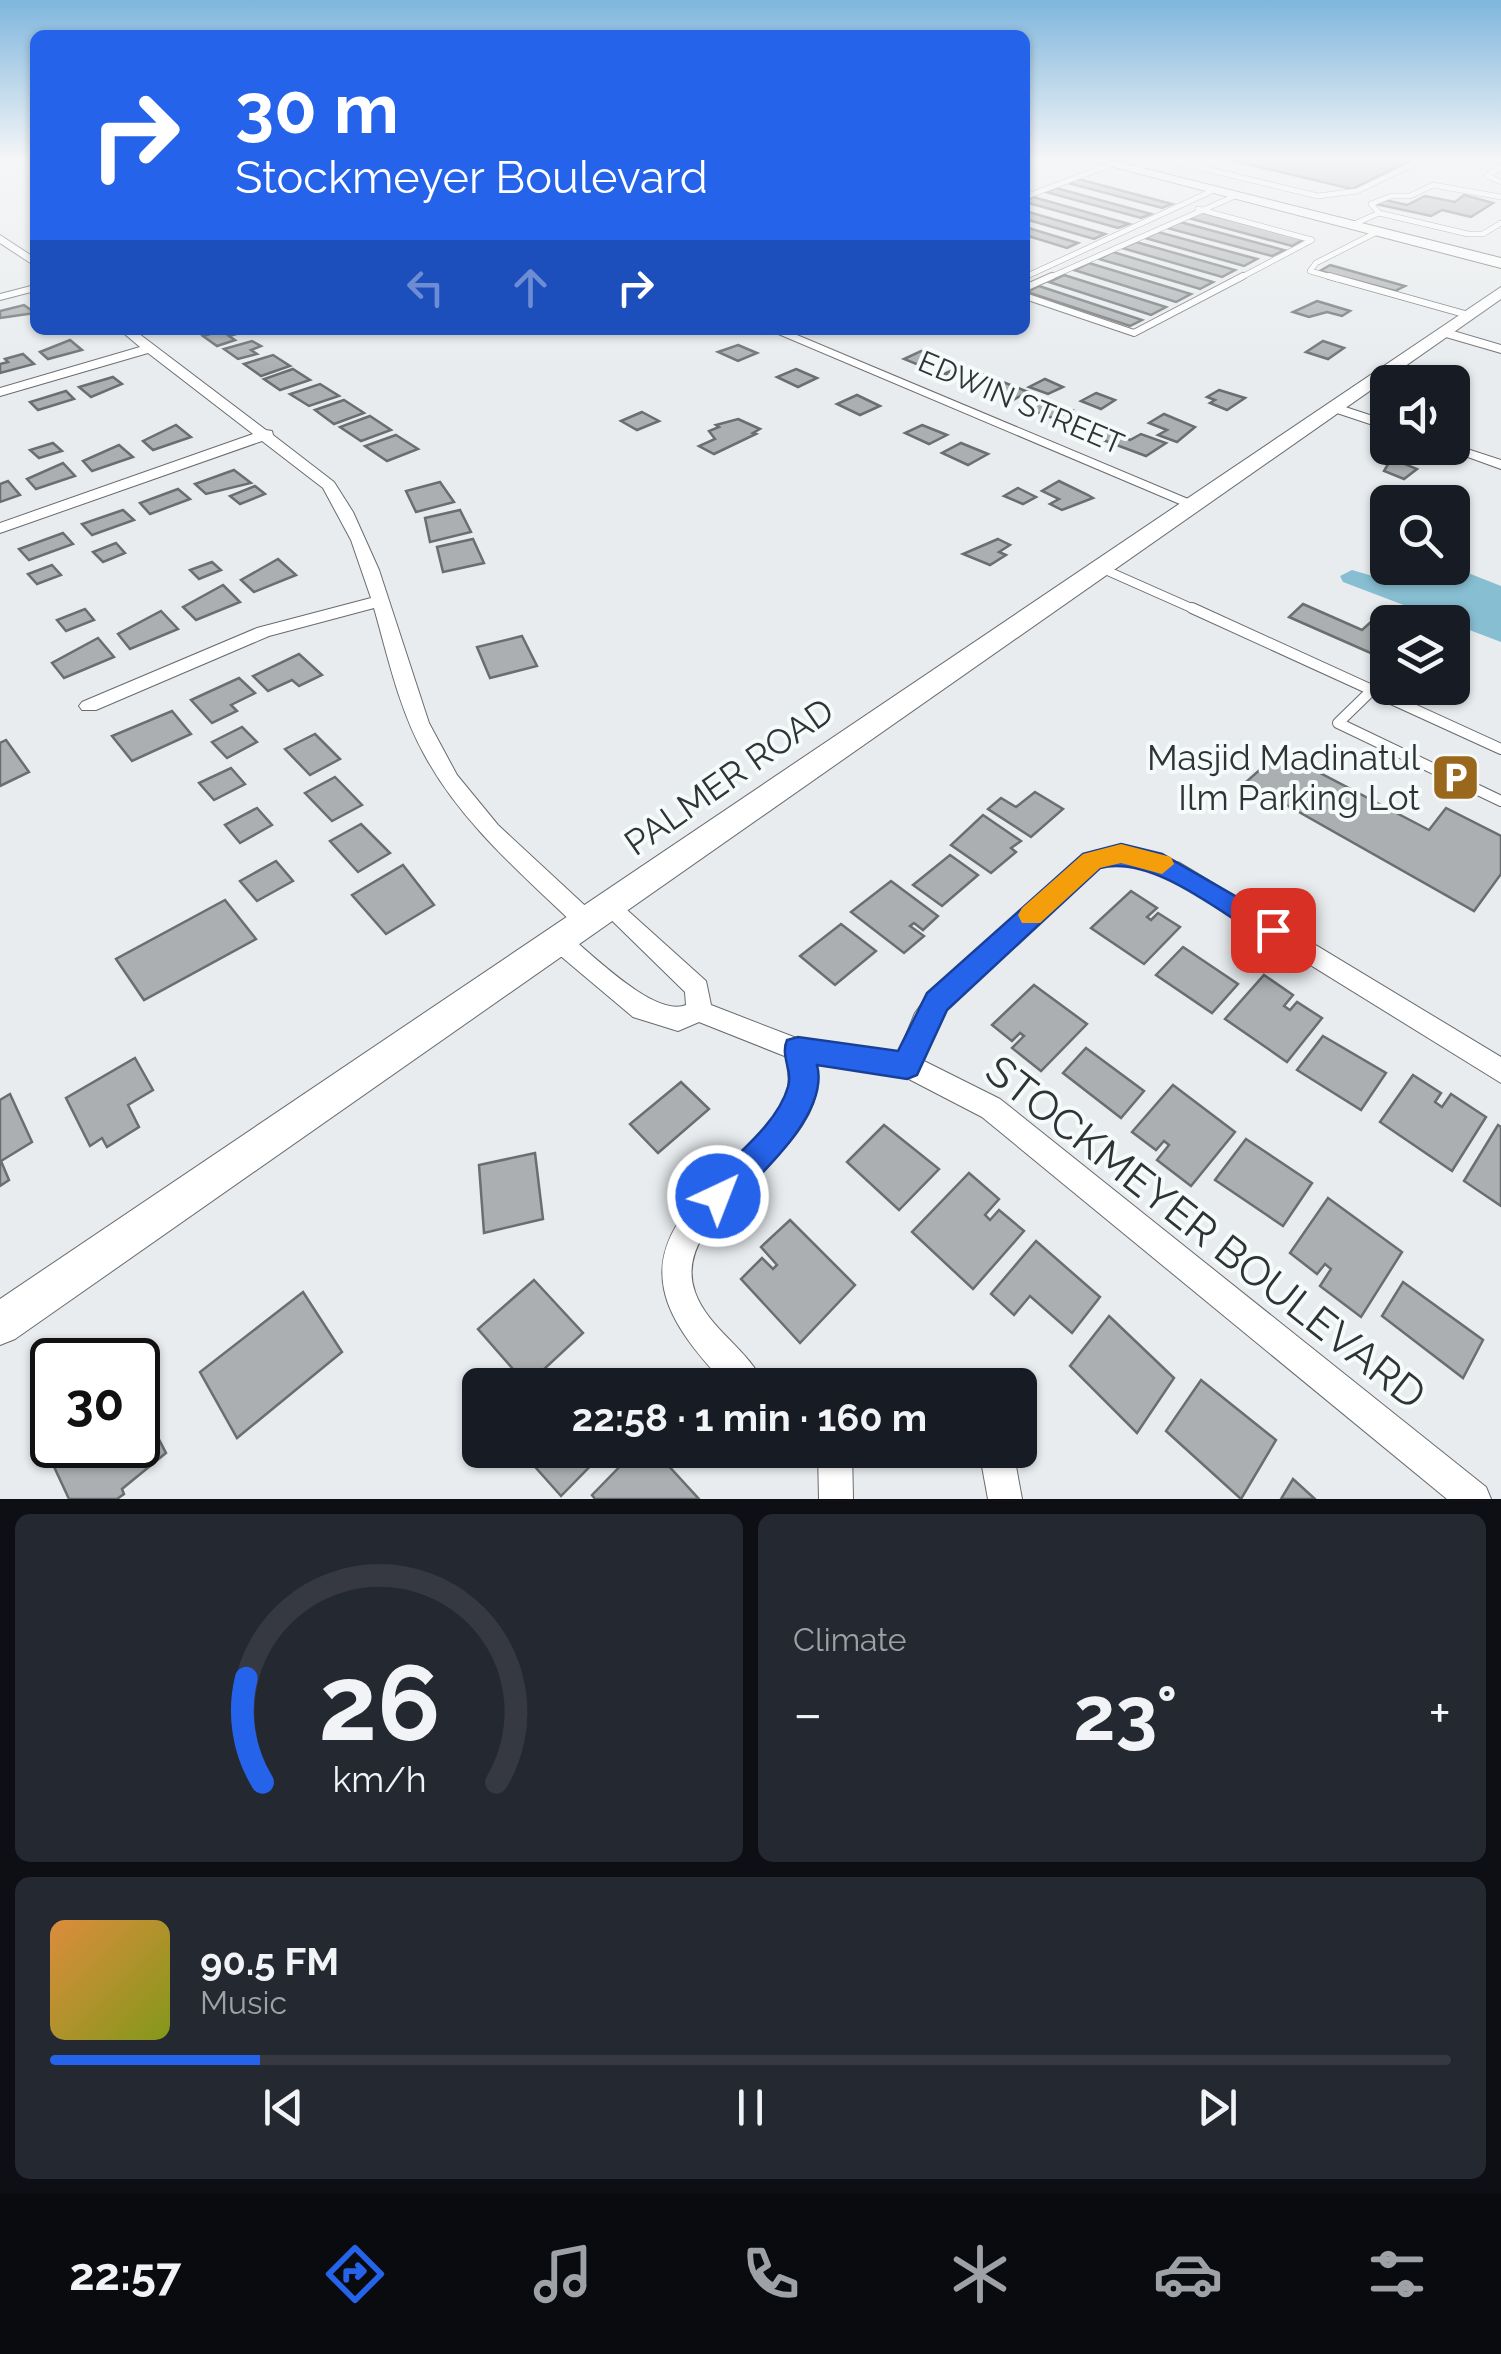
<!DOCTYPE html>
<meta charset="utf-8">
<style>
body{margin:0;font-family:Raleway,sans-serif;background:#242831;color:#f1f3f6;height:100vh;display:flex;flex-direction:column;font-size:38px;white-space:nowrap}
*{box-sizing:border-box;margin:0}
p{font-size:32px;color:#9ea1a6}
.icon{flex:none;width:55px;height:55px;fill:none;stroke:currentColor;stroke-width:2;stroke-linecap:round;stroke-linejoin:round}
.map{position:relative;height:1499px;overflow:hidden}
.details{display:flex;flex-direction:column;gap:15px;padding:15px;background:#0d0f14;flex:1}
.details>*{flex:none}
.banner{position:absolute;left:30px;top:30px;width:1000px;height:305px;border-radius:15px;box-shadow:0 2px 8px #0004;background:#2563eb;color:#fff;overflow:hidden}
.controls{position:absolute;left:1370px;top:365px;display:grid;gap:20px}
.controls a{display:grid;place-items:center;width:100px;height:100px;border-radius:15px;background:#171b24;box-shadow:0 2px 8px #0004;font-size:50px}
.speed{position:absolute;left:30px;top:1338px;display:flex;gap:20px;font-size:50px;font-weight:700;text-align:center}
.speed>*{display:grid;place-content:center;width:130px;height:130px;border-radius:50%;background:#171b24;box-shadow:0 2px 8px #0004;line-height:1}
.speed .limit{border:5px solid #111;border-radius:15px;background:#fff;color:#111}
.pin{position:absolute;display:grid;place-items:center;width:85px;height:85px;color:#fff;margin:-42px;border-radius:20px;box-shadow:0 5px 15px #0006}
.me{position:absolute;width:110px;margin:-55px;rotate:43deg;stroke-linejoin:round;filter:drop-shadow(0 0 8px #0008)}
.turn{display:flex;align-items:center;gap:35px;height:210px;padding:0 40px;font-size:45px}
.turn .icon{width:130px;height:130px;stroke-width:2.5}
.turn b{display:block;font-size:70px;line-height:85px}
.lanes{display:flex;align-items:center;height:95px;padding:0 40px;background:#0003;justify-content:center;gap:50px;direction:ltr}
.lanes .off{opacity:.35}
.big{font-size:75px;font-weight:700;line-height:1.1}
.details .tile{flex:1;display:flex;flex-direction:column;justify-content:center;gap:15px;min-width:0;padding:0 35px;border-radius:15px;background:#242831}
.details .dial{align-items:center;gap:0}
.dial svg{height:260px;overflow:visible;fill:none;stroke:#363941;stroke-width:7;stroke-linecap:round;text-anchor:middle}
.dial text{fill:#f1f3f6;stroke:none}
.song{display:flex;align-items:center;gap:30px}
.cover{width:120px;height:120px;border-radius:15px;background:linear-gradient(135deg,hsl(30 70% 55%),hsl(70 70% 35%))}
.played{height:10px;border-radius:5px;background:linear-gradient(90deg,#2563eb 15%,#363941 15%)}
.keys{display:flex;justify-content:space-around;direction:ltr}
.heat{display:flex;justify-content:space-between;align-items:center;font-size:55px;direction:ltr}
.details .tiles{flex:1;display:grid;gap:15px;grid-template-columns:1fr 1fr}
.tile:last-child{grid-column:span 2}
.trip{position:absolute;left:462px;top:1368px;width:575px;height:100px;border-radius:15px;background:#171b24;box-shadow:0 2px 8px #0004;font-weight:700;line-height:100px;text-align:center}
.menu{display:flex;height:160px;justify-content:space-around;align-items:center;background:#090b0e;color:#9ea1a6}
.menu .icon{width:70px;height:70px}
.menu .active{color:#2563eb}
.menu b{font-size:45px;color:#f1f3f6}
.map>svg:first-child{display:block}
.forest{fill:#87bed1}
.building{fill:#abafb1;stroke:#6a6e6f;stroke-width:2.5}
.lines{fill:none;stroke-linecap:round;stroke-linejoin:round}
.service-far3-casing{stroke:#686c6e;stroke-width:6}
.service-far2-casing{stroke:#686c6e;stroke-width:8}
.service-far1-casing{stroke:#686c6e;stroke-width:10}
.service-casing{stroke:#686c6e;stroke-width:12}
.minor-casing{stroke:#686c6e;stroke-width:2}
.tertiary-casing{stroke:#686c6e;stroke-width:2}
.secondary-casing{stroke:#686c6e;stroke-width:2}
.service-far3{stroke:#fff;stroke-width:5}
.service-far2{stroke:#fff;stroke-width:6}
.service-far1{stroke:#fff;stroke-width:8}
.service{stroke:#fff;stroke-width:10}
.minor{fill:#fff;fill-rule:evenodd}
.tertiary{fill:#fff;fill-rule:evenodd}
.secondary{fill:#fff;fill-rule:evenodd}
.route{fill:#2563eb;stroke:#184099;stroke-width:2.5}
.slow{fill:#f59e0b}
.labels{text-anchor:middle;stroke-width:8;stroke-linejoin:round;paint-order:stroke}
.far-street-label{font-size:30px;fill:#303233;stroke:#f5fafb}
.poi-label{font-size:35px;fill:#303233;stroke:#f5fafb;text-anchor:end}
.street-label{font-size:35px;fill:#303233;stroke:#f5fafb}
.near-street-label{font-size:42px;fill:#303233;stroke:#f5fafb}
</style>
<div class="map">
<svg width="1501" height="1499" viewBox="0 0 1501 1499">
<rect width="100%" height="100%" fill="#e8ecee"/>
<polygon class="forest" points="1453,567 1501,586 1501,642 1343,582 1340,576 1352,570 1376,577 1389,568"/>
<g class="building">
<polygon points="1230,160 1411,160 1352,189"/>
<polygon points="1078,179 1172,204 1162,208 1068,183"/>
<polygon points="1056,188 1151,214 1141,218 1046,192"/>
<polygon points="1464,195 1493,203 1471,217 1442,210 1431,216 1376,204 1385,200 1407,205 1425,196 1455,202"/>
<polygon points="1033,197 1129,224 1118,228 1025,202"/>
<polygon points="1025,211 1105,234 1094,239 1025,219"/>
<polygon points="1200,212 1304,239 1292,246 1188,218"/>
<polygon points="1180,222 1284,250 1272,256 1167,228"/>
<polygon points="1025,227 1078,243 1067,248 1025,235"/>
<polygon points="1158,232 1257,259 1244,266 1145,238"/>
<polygon points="1136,242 1235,270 1222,277 1122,248"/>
<polygon points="1113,252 1213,282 1200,289 1099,259"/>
<polygon points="1089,263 1191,294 1176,302 1074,270"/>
<polygon points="1330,265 1405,286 1395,291 1320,271"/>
<polygon points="1064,275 1166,307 1151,315 1049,282"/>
<polygon points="1039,286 1142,320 1130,326 1027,292"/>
<polygon points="1317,301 1350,311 1342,316 1327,312 1309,317 1293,312"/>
<polygon points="24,305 35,313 0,318 0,311"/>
<polygon points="224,330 240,333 229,336 235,340 217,346 203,336"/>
<polygon points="70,340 82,350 48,359 40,352"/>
<polygon points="252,341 261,346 251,350 257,354 238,359 224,349"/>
<polygon points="1323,341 1344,348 1328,359 1306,352"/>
<polygon points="738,345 757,353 738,361 718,352"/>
<polygon points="921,351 944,360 926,368 904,359"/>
<polygon points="23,354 34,364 0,373 0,364 8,362 5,359"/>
<polygon points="273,355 290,366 261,376 244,364"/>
<polygon points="961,366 985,375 968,384 944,374"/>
<polygon points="293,369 310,380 280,390 264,379"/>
<polygon points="796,369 817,378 798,387 777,377"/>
<polygon points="113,377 122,384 91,397 79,387"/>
<polygon points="1045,379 1063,387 1048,394 1029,387"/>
<polygon points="1003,382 1028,392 1011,401 986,391"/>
<polygon points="320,384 339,396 309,406 290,394"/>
<polygon points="1219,390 1245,398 1227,410 1210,403 1215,400 1207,397"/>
<polygon points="66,391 74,399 38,410 30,402"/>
<polygon points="1096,393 1115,400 1101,409 1081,401"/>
<polygon points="857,395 880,406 860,415 837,404"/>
<polygon points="344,400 364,413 334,424 315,410"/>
<polygon points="1046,400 1072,410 1055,419 1029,409"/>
<polygon points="642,412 659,421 637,430 621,421"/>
<polygon points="1164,414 1195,427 1177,442 1158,435 1167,430 1149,423"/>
<polygon points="370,416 391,430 361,441 340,427"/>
<polygon points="738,419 760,429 753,433 756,434 714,454 699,446 715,439 709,431 719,427 716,425"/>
<polygon points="176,425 191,437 153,450 143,441"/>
<polygon points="922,425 947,435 929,444 905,433"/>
<polygon points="1111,428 1130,440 1141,434 1166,443 1146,456 1095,437"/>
<polygon points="396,435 418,449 387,461 365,446"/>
<polygon points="53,443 62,451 39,458 30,450"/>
<polygon points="961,443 988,454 968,465 942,453"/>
<polygon points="119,445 133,457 92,471 83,461"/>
<polygon points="1387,446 1422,454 1407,465 1417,469 1404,479 1384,471 1390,461 1379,452"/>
<polygon points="63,463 75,476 36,489 27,479"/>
<polygon points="234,470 251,483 206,494 195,484"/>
<polygon points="8,481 20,495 0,502 0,484"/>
<polygon points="1059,481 1088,495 1093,498 1062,510 1050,504 1059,499 1042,491"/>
<polygon points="440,482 454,502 416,512 406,491"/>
<polygon points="255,486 265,494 240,504 230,496"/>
<polygon points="1018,488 1036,497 1023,504 1004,496"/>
<polygon points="178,489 190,499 150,514 140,503"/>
<polygon points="123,510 134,520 92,535 82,524"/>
<polygon points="460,510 471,532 430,542 425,518"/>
<polygon points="63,533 73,544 29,560 19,549"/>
<polygon points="473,539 484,563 443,572 437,547"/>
<polygon points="998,539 1010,545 999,552 1006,555 990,565 963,554"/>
<polygon points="116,543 125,553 103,562 93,552"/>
<polygon points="278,559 296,575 254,592 241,580"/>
<polygon points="212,562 221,570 199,579 190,570"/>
<polygon points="52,565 61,575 37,584 28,574"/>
<polygon points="223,585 240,602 196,620 183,607"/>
<polygon points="1303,604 1362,630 1383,611 1410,622 1388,622 1388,653 1382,658 1289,617"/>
<polygon points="85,609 94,620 66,631 57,620"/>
<polygon points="161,611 178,629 130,649 118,634"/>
<polygon points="522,636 537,666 490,678 477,647"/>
<polygon points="98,638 114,657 64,678 52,663"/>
<polygon points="299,654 322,675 299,686 292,680 268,691 253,676"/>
<polygon points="239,678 255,693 231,705 237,711 212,723 191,700"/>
<polygon points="172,711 191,734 132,761 112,736"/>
<polygon points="242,727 257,742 227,758 212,742"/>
<polygon points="315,734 340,759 310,775 285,749"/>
<polygon points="6,740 29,772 0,786 0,743"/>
<polygon points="1280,752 1429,830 1446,808 1501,836 1501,874 1474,911 1246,782"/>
<polygon points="231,768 245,784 214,800 199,783"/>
<polygon points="335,777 362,805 332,821 305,793"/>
<polygon points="1035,792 1063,809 1031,837 988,809 1001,798 1016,807"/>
<polygon points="257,808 272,825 240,843 225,825"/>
<polygon points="983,815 1021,841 1011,848 1016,852 991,873 951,845"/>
<polygon points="361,824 390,853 358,872 330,841"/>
<polygon points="950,855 978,875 942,906 913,885"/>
<polygon points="276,861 293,881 257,901 240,881"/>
<polygon points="403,865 434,905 386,934 352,895"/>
<polygon points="891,881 938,916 923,930 914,923 910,926 924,936 904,953 851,912"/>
<polygon points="1131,891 1157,908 1147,917 1151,920 1158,913 1180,927 1144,964 1091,928"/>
<polygon points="225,900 256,939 144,1000 116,959"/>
<polygon points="841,924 876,951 835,985 800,956"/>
<polygon points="1183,947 1238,984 1212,1013 1156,975"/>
<polygon points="1264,975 1293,995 1284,1006 1290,1010 1297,1002 1322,1018 1287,1062 1225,1019"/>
<polygon points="1034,985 1087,1024 1041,1071 1012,1048 1024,1036 1020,1033 1012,1041 992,1025"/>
<polygon points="1323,1036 1386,1073 1361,1110 1297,1070"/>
<polygon points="1086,1048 1144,1091 1121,1118 1063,1073"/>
<polygon points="135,1058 153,1090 128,1105 139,1127 107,1147 102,1138 90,1146 66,1098"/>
<polygon points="1413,1075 1441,1093 1435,1102 1442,1107 1451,1094 1486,1117 1452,1171 1380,1122"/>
<polygon points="681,1082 709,1109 658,1153 630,1124"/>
<polygon points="1173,1085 1235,1132 1191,1186 1157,1160 1169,1145 1164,1141 1156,1150 1132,1132"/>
<polygon points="10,1094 32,1142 1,1161 9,1180 0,1186 0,1100"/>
<polygon points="884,1125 939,1169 899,1210 847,1162"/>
<polygon points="1498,1125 1501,1127 1501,1206 1464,1181"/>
<polygon points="1246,1139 1312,1183 1283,1226 1215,1180"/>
<polygon points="535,1153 543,1219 484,1233 479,1165"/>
<polygon points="969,1173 999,1199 985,1215 990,1220 999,1210 1024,1231 973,1289 912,1232"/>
<polygon points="1328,1198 1402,1252 1361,1317 1320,1286 1331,1269 1325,1264 1317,1274 1290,1253"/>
<polygon points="790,1220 855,1285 800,1343 741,1279 762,1258 773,1269 777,1265 761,1247"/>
<polygon points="1036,1241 1100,1297 1072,1333 1030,1296 1014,1315 991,1294"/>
<polygon points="534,1280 583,1333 527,1385 478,1329"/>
<polygon points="1403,1282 1483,1340 1463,1378 1382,1316"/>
<polygon points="303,1292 342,1352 237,1438 200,1372"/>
<polygon points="1109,1316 1174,1378 1137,1433 1070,1366"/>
<polygon points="1201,1380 1276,1440 1241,1499 1166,1431"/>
<polygon points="138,1399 166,1453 122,1489 124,1494 117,1499 69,1499 50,1458 66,1445 138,1445"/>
<polygon points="520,1450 606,1450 561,1496"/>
<polygon points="636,1450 654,1450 699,1499 595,1499 592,1495"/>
<polygon points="1293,1479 1315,1499 1281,1499"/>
</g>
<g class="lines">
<defs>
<g id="service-far3">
<polyline points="1168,160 1318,196 1357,191 1421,160"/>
<polyline points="1501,167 1487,176 1501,182"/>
<polyline points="1133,170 1161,160"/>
<polyline points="1025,197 1110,165"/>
<polyline points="1198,209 1312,240 1238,279"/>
<polyline points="1379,213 1371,204 1391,196 1410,196 1433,185 1501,197"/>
<polyline points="1352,225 1379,213 1468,234 1483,234 1501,223"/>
<polyline points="1025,277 1214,190"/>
<polyline points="1046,279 1235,196"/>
<polyline points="1338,279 1310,271 1316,263 1377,232"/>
</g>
<g id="service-far2">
<polyline points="1329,276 1468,315"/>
<polyline points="1025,288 1052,276"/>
<polyline points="1025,296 1134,333 1243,276"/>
</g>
<polyline id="service-far1" points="1101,568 1198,611"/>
<g id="service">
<polyline points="1192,608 1501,749"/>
<polyline points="1374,688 1338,723 1501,801"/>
</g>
<g id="minor">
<polygon points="0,235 35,258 35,266 0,243"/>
<polygon points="35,285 35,291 0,300 0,294"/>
<polygon points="1443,328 1501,345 1501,353 1439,335 1439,329"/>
<path d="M120,330H134L266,430L272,431L273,435L334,482L353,512L379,570L429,723L457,775L498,825L594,914L598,921L594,928L586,930L578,928C522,874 461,823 424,754C399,709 388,657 374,608L269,636L96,710H82L79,706L82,702L257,628L371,598L351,540L323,488L262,441L0,533V523L253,434L148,353L0,396V388L140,347Z"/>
<polygon points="769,330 785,330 1200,504 1192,509 1187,507"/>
<polygon points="1333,403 1388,421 1388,430 1328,410 1328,404"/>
<polygon points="1452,444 1501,460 1501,469 1443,448 1452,448"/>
<path d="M1121,846L1180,863L1501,1057V1083L1165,875L1121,862L1099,867L946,1009L935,1026L922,1060L1000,1099L1486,1487L1491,1499H1447L982,1117L903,1076L815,1064C839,1153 665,1208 695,1292C708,1329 750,1350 764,1385H726C702,1359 671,1325 664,1289C644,1189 812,1142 787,1057L699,1022L678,1031L633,1017L551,948L547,941L551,934L559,931L567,934C592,954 655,1018 686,1005L685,992L597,906L600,900L608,897L616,900L706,981L711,1005L799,1039L899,1052L915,1013L928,995L1084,854Z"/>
<polygon points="894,1369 925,1369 936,1374 941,1385 878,1385 883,1374"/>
<polygon points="818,1450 852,1450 853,1499 819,1499"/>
<polygon points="979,1450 1013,1450 1022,1499 988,1499"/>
</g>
<polygon id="tertiary" points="1501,287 1501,299 15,1339 0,1345 0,1299"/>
<polygon id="secondary" points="1087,160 1110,160 1501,258 1501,268"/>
</defs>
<use href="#service-far3" class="service-far3-casing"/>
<use href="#service-far2" class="service-far2-casing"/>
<use href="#service-far1" class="service-far1-casing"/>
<use href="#service" class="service-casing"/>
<use href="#minor" class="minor-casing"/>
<use href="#tertiary" class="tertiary-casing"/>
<use href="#secondary" class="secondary-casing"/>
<use href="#service-far3" class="service-far3"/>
<use href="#service-far2" class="service-far2"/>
<use href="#service-far1" class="service-far1"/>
<use href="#service" class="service"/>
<use href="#minor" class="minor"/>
<use href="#tertiary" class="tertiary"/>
<use href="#secondary" class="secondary"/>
</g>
<linearGradient id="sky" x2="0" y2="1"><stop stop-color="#7fb6dd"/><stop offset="0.43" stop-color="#f5f6f7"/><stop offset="1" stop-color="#f5f6f7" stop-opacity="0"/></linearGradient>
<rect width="1501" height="370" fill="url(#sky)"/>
<path class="route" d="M1121,844L1162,854L1282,923L1286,930L1282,938H1263C1218,911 1152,855 1100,868L947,1010L917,1075L907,1079L817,1065C830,1114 760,1174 729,1207L718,1212L707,1207L702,1196L707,1185C733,1157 777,1125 788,1087C793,1070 780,1056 787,1040L798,1037L898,1051L927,993L1083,854Z"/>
<polygon class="slow" points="1121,844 1171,857 1174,864 1162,874 1121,863 1100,868 1040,923 1022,923 1018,915 1022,908 1083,854"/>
<defs>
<symbol id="parking-square" viewBox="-11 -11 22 22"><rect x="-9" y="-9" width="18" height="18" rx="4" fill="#9a681d" stroke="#f5fafb"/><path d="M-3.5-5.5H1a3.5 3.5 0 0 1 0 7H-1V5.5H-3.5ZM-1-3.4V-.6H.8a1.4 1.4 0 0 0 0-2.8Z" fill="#fff"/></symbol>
</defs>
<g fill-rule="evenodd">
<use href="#parking-square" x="1428" y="750" width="55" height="55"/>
</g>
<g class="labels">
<g class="far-street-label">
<text transform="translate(1021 403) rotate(23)" y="10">EDWIN STREET</text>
</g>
<g class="poi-label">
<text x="1420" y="770">Masjid Madinatul<tspan x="1420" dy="40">Ilm Parking Lot</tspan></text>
</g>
<g class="street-label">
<text transform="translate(729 777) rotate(-35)" y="12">PALMER ROAD</text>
</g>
<g class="near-street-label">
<text transform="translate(1206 1232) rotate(38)" y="15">STOCKMEYER BOULEVARD</text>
</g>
</g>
</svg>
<div class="controls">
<a><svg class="icon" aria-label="sound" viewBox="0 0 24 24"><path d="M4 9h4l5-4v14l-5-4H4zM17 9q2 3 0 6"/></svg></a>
<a><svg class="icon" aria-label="search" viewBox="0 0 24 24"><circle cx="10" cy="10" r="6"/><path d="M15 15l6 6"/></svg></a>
<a><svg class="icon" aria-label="layers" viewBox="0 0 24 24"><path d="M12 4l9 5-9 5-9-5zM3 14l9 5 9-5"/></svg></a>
</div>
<div class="speed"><div class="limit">30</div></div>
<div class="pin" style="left:1273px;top:930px;background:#d93025"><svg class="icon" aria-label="arrive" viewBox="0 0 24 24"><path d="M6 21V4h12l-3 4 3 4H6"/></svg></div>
<svg class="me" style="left:718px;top:1196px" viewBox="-20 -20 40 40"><circle r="17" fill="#2563eb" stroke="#fff" stroke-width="3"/><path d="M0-11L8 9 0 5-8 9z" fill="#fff"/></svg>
<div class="trip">22:58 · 1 min · 160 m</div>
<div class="banner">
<div class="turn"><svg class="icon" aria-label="right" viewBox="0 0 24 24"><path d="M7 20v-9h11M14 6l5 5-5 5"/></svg><div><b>30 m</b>Stockmeyer Boulevard</div></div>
<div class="lanes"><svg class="icon off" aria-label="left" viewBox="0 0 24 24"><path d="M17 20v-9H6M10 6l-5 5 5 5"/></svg><svg class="icon off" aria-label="ahead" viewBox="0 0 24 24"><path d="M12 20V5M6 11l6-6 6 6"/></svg><svg class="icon" aria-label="right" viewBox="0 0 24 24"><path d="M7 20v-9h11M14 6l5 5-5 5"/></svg></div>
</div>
</div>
<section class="details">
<div class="tiles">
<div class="tile dial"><svg viewBox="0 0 100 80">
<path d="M14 69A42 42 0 1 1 86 69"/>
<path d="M14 69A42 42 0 0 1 9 37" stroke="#2563eb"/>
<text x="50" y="56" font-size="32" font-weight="700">26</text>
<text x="50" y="72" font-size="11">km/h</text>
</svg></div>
<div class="tile"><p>Climate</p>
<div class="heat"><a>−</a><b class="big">23°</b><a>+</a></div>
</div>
<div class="tile">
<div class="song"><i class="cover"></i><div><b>90.5 FM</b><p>Music</p></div></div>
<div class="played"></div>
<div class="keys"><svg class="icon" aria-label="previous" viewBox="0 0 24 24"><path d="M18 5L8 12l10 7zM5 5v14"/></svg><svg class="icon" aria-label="pause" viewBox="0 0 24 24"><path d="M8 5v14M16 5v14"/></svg><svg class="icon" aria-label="next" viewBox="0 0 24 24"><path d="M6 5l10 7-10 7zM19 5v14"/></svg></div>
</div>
</div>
</section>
<nav class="menu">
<b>22:57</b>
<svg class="icon active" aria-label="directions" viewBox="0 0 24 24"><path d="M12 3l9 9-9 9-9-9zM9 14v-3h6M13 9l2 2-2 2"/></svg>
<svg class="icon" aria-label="music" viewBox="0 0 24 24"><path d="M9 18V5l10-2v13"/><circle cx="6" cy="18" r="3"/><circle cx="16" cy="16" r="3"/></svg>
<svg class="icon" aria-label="phone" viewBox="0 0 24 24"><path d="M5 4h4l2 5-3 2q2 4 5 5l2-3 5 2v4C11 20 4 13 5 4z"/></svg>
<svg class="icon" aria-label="climate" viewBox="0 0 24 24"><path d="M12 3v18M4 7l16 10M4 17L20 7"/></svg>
<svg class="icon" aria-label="car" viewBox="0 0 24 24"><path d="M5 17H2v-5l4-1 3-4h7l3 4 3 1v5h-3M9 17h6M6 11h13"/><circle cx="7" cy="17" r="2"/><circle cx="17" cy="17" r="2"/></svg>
<svg class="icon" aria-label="filters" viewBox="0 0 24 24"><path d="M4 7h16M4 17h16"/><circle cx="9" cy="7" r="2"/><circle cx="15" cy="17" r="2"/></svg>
</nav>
